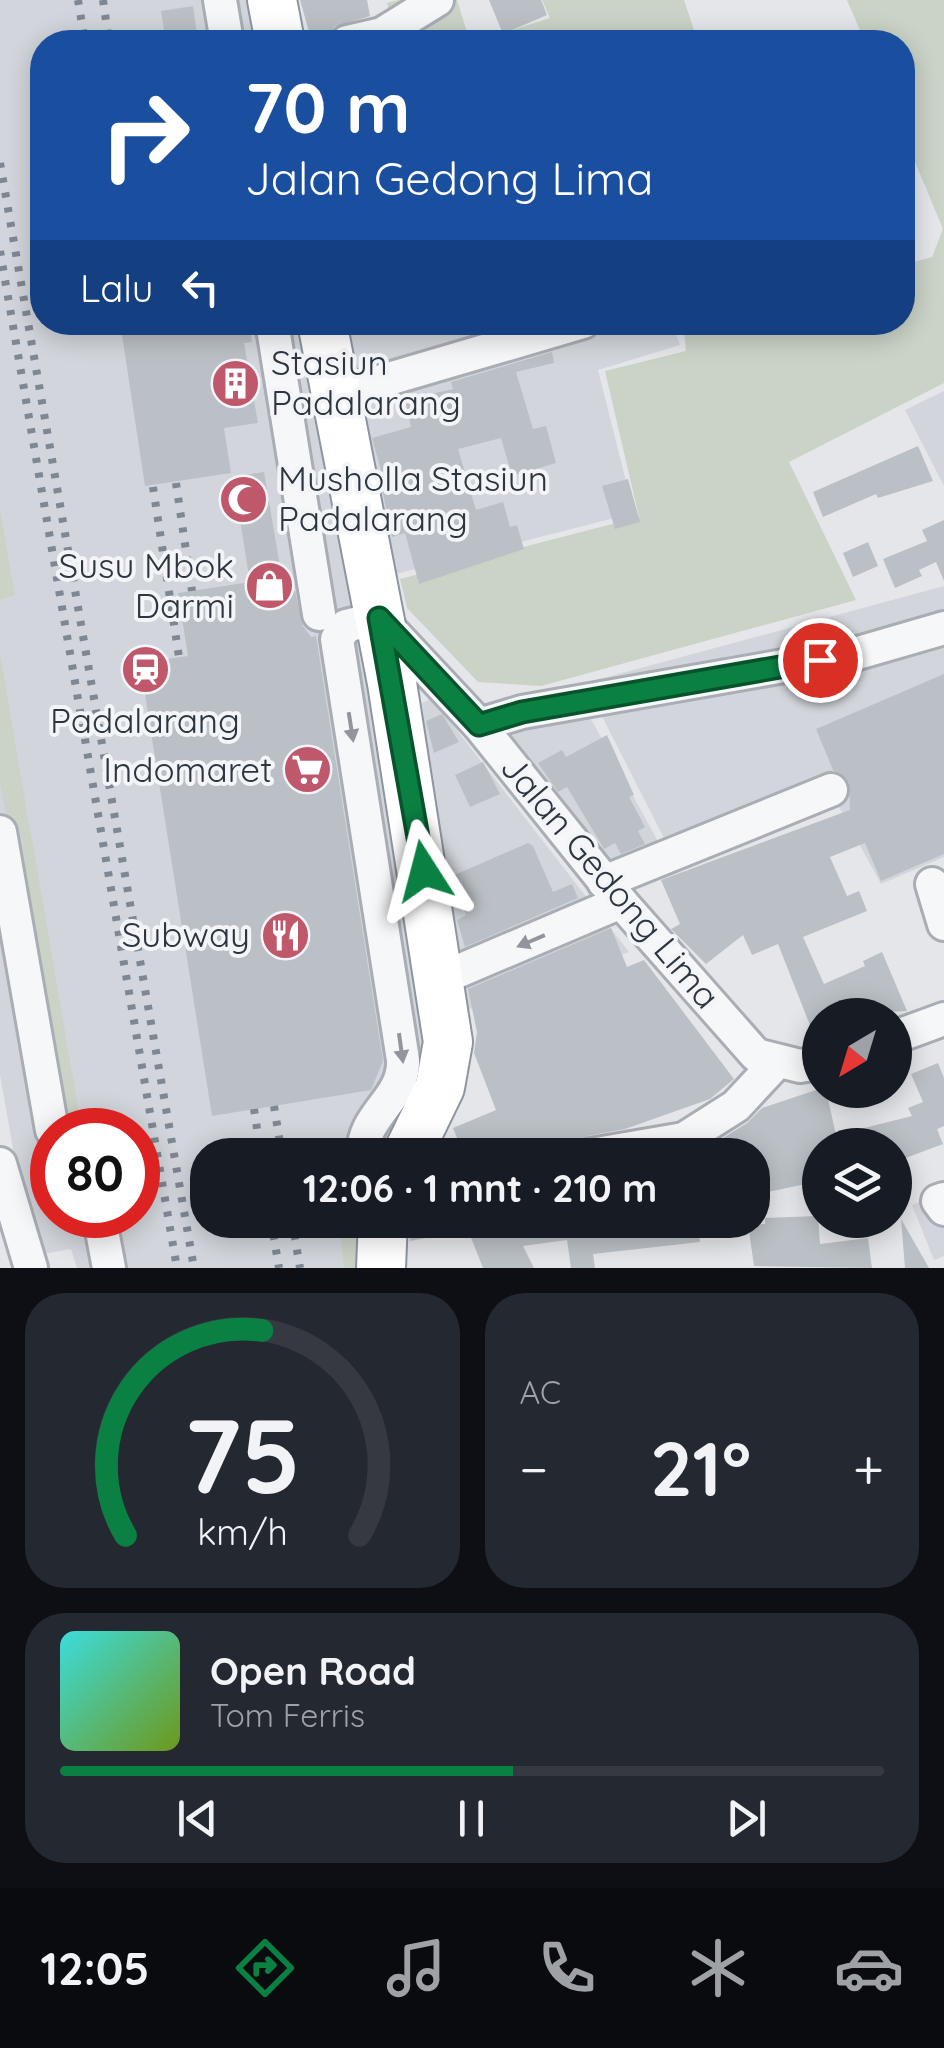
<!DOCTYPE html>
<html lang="id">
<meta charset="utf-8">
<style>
body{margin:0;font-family:Quicksand,sans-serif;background:#242831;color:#f1f3f6;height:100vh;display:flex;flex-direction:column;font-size:38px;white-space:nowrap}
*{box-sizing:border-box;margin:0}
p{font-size:32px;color:#9ea1a6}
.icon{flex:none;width:55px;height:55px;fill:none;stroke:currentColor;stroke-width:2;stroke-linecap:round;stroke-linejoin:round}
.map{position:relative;height:1268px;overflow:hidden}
.panel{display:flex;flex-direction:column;gap:25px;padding:25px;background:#0d0f14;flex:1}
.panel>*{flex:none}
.hud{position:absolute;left:30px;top:30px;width:885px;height:305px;border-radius:40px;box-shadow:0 5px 25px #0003;background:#1a4fa0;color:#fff;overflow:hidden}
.needle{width:65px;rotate:218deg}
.buttons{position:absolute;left:802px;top:998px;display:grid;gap:20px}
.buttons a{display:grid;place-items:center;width:110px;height:110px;border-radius:50%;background:#171b24;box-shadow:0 5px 25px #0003;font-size:50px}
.speed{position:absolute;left:30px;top:1108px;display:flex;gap:20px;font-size:50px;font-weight:700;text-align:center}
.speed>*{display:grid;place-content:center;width:130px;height:130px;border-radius:50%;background:#171b24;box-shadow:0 5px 25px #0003;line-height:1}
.speed .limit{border:15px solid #d22;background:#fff;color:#111}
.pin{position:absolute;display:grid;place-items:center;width:85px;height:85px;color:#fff;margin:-42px;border:5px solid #fff;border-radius:50%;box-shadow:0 2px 10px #0007}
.me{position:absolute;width:110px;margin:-55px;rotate:351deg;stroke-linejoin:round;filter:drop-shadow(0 0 8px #0008)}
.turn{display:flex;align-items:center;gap:35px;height:210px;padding:0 50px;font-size:45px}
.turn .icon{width:130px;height:130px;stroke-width:2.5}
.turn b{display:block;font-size:70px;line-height:85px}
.then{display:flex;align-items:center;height:95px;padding:0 50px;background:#0003;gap:20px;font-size:38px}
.big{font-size:75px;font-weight:700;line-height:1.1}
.panel .tile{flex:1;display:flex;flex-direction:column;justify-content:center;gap:15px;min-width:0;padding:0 35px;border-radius:40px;background:#242831}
.panel .dial{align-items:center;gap:0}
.dial svg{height:260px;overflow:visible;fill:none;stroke:#363941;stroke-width:7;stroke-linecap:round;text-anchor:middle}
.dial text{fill:#f1f3f6;stroke:none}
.song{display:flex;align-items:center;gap:30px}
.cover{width:120px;height:120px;border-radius:15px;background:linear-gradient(135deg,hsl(180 70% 55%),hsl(80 70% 35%))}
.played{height:10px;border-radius:5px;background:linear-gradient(90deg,#0b8043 55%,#363941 55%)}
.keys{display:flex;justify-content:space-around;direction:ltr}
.heat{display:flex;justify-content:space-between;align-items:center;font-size:55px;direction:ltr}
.panel .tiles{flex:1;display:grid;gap:25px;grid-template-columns:1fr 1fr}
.tile:last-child{grid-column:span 2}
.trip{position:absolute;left:190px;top:1138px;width:580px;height:100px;border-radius:40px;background:#171b24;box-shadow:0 5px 25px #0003;font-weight:700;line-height:100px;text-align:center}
.tabs{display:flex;height:160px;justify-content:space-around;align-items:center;background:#090b0e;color:#9ea1a6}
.tabs .icon{width:70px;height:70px}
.tabs .selected{color:#0b8043}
.tabs b{font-size:45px;color:#f1f3f6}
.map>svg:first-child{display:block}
.built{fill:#d2d6dc;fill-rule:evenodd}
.green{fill:#cad3c6}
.building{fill:#bbc0c6}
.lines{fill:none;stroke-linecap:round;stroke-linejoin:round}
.minor-casing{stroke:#a9adb4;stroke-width:38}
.highway-casing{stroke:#8d959f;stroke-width:52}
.minor{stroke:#f6f7f9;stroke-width:32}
.highway{stroke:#fff;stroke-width:48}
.rail{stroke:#7f8792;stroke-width:8;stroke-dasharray:5 10;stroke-linecap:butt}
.oneway{fill:#92969c}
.route-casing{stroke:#07532c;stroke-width:25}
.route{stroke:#0b8043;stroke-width:18}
.labels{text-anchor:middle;stroke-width:8;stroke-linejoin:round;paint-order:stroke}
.poi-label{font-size:35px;fill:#2d3540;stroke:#f3f5f8;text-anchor:end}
.street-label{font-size:35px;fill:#2d3540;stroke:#f3f5f8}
</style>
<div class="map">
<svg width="944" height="1268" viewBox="0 0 944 1268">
<rect width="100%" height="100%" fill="#e4e6ea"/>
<g class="built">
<path d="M0,0H252L259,42H42V322L309,323L353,571L426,1035V1068L387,1155H208V1220H366L372,1268H77L71,1249L32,1256L0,1075ZM52,1130H138V1215H52Z"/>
<polygon points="336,323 672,323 680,345 598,370 634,513 380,578"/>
<polygon points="944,391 944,486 905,410"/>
<polygon points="944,586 944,857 881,884 826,783 667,844 585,683"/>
<polygon points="432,698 629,952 459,1013 422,703"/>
<polygon points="591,719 661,847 615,868 497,732"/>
<polygon points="944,1192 944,1256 934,1260 912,1205"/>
</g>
<g class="green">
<polygon points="399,0 457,0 470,42 397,42 387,3"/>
<polygon points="542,0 684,0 698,42 476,42 550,18"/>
<polygon points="847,0 944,0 944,383 789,462 856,600 541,686 478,682 407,608 400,579 639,517 605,371 686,351 684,329 706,322 902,322 903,265 932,257 943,229 903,133 902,42 865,42"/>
<polygon points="0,510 15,595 0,600"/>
<polygon points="0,654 82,1130 66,1130 0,783"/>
<polygon points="339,1220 364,1220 369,1268 344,1268"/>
</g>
<g class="building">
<polygon points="300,0 367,0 370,16 334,27 328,42 312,42"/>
<polygon points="489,0 541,0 547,15 503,34"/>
<polygon points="193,6 198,42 166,42 161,11"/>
<polygon points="120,322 249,322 252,342 244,343 258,423 224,428 231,473 145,486"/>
<polygon points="552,352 554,363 516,372 533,429 546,426 556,463 512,476 501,438 458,449 476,510 503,502 510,527 517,525 524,549 419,584 405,533 392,537 382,489 386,488 372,438 411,427 405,400 453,389 451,382"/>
<polygon points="918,446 933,481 878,498 876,494 823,517 813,492"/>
<polygon points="264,472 282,578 288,577 290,592 295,591 303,626 311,637 316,636 383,1061 371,1090 212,1116 140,663 188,656 178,593 250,582 233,477"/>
<polygon points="628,479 640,522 615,529 602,486"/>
<polygon points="944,520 944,581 936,562 919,570 922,576 895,588 883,559 927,541 922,530"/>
<polygon points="868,542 878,566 853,577 843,553"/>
<polygon points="944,674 944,854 881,881 865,843 830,857 847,896 859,891 867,911 803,937 824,984 865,966 863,961 882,952 907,1011 820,1015 817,1043 778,944 752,955 743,935 706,964 671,929 680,924 661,880 850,810 849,782 833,770 816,729"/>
<polygon points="442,714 459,742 434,753 426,721"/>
<polygon points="607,735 634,795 629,797 645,827 638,831 645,844 621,854 615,843 604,849 567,787 558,792 538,763 562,750 566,757"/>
<polygon points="483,762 500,794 470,807 455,775"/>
<polygon points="528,843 533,846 553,892 572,884 578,898 465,947 457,920 466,915 450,877"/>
<polygon points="611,928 627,967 644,960 734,1079 710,1099 625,1129 587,1136 573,1147 551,1155 464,1155 453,1128 496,1110 474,1053 477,1032 468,989"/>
<polygon points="938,1063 944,1078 944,1126 937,1129 943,1144 895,1162 895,1145 820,1145 820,1181 763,1193 762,1174 752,1175 752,1155 696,1155 747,1123 762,1108 816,1090 826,1090 836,1135 912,1116 908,1108 923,1102 911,1074"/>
<polygon points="818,1216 820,1244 868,1238 872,1268 754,1266 748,1224 765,1224 765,1218"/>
<polygon points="901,1219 929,1268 905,1268"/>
<polygon points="410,1220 698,1221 700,1242 593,1254 595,1268 571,1268 567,1240 523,1246 534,1268 483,1268 468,1230 410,1241"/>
</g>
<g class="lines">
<defs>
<g id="minor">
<polyline points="220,0 227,42"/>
<polyline points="347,42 382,34 437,0"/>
<polyline points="272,322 319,614"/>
<polyline points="334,395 583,322"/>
<polyline points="479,725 522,712 858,653 944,628"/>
<polyline points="0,832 52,1130"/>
<polyline points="604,882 831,790"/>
<polyline points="932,884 944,924"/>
<polyline points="440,979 621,902"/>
<polyline points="895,1037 944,1019"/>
<path d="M364,1155C360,1116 405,1100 403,1060L337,639L346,626L379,618L479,725L621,902L756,1055L800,1066L820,1063"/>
<polyline points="591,1155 684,1139 736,1106 776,1063"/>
<polyline points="0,1164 31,1268"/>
<polyline points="944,1199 938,1201 944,1209"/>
<polyline points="99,1215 109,1268"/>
</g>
<g id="highway">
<polyline points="272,0 280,42"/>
<polyline points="322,322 392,683 448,1042 440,1087 407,1155"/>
<polyline points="381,1268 383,1220"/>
</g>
</defs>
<use href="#minor" class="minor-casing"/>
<use href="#highway" class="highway-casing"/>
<use href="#minor" class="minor"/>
<use href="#highway" class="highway"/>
<g class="rail">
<polyline points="78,0 85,42"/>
<polyline points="103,0 109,42"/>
<polyline points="0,163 194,1268"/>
<polyline points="0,251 177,1268"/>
<polyline points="176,483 192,591"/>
<polyline points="153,487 179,657"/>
<polyline points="274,1106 282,1155"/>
<polyline points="254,1109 261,1155"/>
<polyline points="271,1220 279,1268"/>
<polyline points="292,1220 300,1268"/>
</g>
</g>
<defs><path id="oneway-solid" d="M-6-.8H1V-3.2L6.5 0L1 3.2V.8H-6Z" transform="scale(2.5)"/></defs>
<g class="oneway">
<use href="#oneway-solid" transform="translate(351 727) rotate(81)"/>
<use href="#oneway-solid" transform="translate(531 941) rotate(157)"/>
<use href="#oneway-solid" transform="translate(401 1048) rotate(82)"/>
</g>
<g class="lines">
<defs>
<polyline id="route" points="424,871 379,618 479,725 522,712 820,660"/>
</defs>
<use href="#route" class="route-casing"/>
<use href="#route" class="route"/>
</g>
<defs>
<symbol id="building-disc" viewBox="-11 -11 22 22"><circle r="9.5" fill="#c0586c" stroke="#f3f5f8"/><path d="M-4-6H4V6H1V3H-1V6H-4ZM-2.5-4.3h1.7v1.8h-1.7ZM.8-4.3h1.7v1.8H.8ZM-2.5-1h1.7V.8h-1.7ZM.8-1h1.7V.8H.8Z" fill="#fff"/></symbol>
<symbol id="mosque-disc" viewBox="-11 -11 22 22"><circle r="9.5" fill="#c0586c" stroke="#f3f5f8"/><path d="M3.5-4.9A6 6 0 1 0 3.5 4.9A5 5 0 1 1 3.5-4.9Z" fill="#fff"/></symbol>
<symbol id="shop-disc" viewBox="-11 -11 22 22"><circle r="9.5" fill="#c0586c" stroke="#f3f5f8"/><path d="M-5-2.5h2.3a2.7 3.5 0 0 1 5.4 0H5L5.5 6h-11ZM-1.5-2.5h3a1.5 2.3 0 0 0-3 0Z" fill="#fff"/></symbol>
<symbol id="station-disc" viewBox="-11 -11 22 22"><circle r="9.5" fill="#c0586c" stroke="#f3f5f8"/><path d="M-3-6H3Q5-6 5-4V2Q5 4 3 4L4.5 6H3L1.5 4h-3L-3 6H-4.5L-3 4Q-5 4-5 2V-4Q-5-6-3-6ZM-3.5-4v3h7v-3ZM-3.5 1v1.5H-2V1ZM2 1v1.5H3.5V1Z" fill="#fff"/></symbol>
<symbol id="supermarket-disc" viewBox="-11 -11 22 22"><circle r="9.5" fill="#c0586c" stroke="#f3f5f8"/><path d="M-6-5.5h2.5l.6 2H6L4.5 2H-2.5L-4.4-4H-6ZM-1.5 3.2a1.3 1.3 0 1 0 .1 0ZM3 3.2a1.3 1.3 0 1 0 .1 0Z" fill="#fff"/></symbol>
<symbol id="restaurant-disc" viewBox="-11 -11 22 22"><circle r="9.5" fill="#c0586c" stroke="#f3f5f8"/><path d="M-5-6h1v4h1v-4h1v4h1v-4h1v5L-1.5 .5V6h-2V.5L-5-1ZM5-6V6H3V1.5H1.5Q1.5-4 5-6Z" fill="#fff"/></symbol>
</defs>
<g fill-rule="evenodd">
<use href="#building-disc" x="208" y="356" width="55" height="55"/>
<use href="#mosque-disc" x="216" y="472" width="55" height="55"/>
<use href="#shop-disc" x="242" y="558" width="55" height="55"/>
<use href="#station-disc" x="118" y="642" width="55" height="55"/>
<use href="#supermarket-disc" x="280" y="742" width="55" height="55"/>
<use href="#restaurant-disc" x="258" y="908" width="55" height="55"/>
</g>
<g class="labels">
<g class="poi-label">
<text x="271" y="375" text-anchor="start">Stasiun<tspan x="271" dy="40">Padalarang</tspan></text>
<text x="278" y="491" text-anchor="start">Musholla Stasiun<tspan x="278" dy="40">Padalarang</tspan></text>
<text x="234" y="578">Susu Mbok<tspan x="234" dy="40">Darmi</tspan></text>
<text x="145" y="733" text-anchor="middle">Padalarang</text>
<text x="272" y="782">Indomaret</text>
<text x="250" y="947">Subway</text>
</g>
<g class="street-label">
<text transform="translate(610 882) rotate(50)" y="12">Jalan Gedong Lima</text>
</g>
</g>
</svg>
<div class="buttons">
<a><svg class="needle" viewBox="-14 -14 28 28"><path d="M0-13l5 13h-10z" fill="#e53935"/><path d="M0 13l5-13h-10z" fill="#9ea1a6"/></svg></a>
<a><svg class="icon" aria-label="layers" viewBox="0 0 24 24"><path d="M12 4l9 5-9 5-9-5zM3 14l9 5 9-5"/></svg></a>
</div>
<div class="speed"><div class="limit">80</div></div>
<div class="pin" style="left:820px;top:660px;background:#d93025"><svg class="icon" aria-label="arrive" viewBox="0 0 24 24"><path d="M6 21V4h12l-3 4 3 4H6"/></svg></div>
<svg class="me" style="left:424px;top:871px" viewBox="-20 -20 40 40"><path d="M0-17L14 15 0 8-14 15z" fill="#0b8043" stroke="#fff" stroke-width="4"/></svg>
<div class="trip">12:06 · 1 mnt · 210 m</div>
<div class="hud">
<div class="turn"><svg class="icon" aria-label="right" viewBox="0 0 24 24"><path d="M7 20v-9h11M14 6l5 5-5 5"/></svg><div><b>70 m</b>Jalan Gedong Lima</div></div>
<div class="then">Lalu<svg class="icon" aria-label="left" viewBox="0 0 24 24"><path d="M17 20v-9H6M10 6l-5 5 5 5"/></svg></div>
</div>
</div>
<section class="panel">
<div class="tiles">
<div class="tile dial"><svg viewBox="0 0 100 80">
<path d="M14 69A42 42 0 1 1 86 69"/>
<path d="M14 69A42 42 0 0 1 56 6" stroke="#0b8043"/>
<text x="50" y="56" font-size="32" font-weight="700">75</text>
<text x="50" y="72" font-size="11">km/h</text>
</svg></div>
<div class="tile"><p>AC</p>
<div class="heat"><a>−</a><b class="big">21°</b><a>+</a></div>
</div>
<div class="tile">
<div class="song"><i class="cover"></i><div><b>Open Road</b><p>Tom Ferris</p></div></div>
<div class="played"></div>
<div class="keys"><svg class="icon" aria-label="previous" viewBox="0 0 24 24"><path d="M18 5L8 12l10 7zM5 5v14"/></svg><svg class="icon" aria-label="pause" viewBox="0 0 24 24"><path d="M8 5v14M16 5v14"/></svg><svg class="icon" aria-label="next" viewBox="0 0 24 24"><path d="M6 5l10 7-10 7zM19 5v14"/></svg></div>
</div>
</div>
</section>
<nav class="tabs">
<b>12:05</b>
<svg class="icon selected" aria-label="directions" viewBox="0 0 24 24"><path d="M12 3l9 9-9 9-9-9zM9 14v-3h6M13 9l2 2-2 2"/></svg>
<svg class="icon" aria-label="music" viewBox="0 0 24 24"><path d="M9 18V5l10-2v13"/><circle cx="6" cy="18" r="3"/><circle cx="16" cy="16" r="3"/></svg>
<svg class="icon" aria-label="phone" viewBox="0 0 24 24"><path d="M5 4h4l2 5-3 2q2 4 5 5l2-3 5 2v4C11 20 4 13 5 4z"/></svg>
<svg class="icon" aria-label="climate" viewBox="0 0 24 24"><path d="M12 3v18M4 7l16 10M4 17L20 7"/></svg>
<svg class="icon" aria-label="car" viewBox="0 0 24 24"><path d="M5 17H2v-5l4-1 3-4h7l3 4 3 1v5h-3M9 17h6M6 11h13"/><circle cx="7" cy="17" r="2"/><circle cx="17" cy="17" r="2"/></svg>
</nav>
